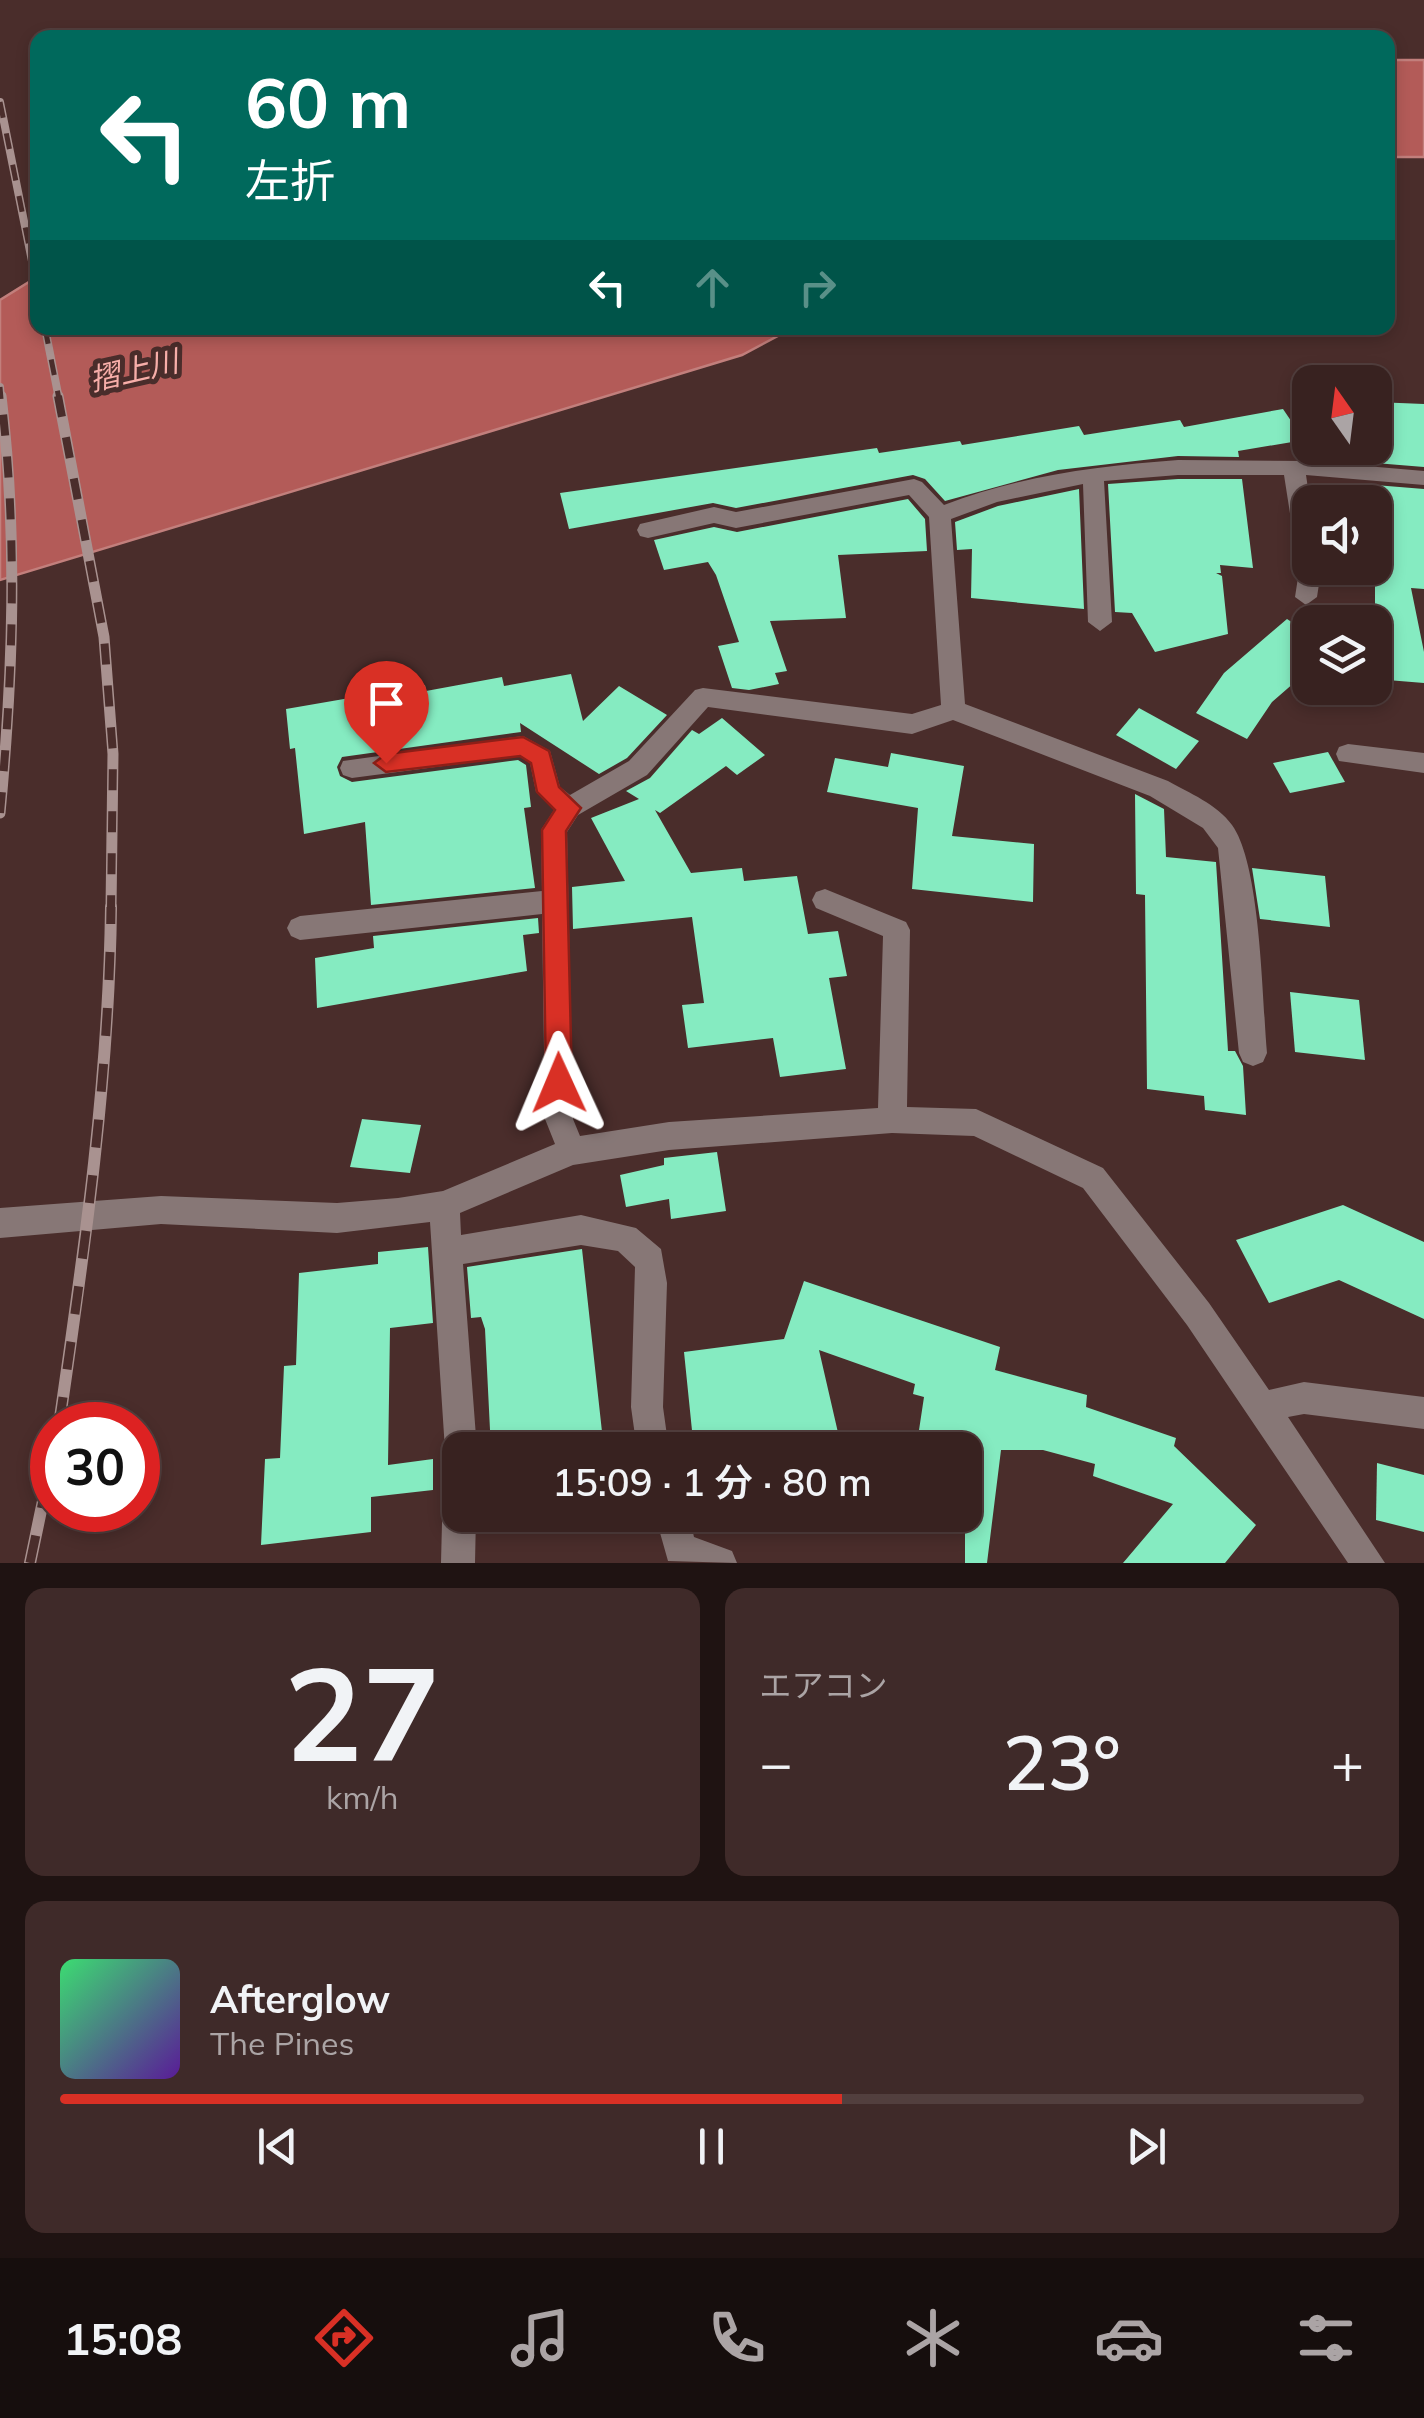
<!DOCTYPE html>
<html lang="ja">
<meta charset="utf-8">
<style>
body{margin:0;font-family:Mulish,"Noto Sans JP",sans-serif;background:#3f2a29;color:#f1f3f6;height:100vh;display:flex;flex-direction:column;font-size:38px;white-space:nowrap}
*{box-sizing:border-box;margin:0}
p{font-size:32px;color:#aba4a5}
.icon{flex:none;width:55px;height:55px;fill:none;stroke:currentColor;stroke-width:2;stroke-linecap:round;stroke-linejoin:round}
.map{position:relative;height:1563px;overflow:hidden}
.details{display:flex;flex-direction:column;gap:25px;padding:25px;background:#1f1312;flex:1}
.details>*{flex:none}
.top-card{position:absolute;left:30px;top:30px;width:1365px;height:305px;border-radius:20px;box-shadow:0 5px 15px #0003,0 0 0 2px #523f3e;background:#00695c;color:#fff;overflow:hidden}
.needle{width:65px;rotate:346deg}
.buttons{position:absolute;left:1292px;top:365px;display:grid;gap:20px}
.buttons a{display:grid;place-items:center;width:100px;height:100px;border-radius:20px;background:#382220;box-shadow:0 5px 15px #0003,0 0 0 2px #523f3e;font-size:50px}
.speed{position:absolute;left:30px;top:1402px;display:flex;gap:20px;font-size:50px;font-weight:700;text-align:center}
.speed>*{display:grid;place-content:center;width:130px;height:130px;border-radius:50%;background:#382220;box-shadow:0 5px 15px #0003,0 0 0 2px #523f3e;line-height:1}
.speed .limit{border:15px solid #d22;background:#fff;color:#111}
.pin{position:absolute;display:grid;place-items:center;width:85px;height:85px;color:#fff;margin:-102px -42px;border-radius:50% 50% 50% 0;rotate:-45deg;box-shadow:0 0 10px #0007}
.pin .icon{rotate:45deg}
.me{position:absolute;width:110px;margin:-55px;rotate:359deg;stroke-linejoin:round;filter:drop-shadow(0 0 8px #0008)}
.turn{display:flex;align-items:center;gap:35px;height:210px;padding:0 50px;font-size:45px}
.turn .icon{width:130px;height:130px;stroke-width:2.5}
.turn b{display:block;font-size:70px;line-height:85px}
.lanes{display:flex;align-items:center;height:95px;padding:0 50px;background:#0003;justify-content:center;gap:50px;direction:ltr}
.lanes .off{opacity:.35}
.big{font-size:75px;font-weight:600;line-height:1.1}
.details .card{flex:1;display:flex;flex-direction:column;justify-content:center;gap:15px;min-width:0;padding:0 35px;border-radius:20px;background:#3f2a29}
.details .dial{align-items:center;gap:0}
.dial b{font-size:130px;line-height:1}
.song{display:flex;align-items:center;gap:30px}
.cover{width:120px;height:120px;border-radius:15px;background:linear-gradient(135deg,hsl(140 70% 55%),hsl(270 70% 35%))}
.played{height:10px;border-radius:5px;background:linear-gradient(90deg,#d93025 60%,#523f3e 60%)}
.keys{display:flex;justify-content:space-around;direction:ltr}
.heat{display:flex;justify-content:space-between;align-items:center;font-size:55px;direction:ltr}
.details .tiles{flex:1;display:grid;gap:25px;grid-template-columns:1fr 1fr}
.card:last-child{grid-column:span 2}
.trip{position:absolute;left:442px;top:1432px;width:540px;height:100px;border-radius:20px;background:#382220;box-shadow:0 5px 15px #0003,0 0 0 2px #523f3e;font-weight:600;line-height:100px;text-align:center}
.tabs{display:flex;height:160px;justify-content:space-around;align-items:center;background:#160e0d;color:#aba4a5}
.tabs .icon{width:70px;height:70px}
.tabs .on{color:#d93025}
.tabs b{font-size:45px;color:#f1f3f6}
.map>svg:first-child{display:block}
.water{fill:#b35b58;stroke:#c27f7c;stroke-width:2.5}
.building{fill:#85ebc1}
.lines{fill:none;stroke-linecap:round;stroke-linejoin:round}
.minor{fill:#877776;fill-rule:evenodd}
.rail-far2-casing{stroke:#a99290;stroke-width:8}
.rail-far1-casing{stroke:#a99290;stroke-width:11}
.rail-casing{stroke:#a99290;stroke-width:12}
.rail-far2{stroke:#4a2d2b;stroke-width:5;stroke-dasharray:16;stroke-linecap:butt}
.rail-far1{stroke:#4a2d2b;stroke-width:8;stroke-dasharray:21;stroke-linecap:butt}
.rail{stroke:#4a2d2b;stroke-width:9;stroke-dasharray:28;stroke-linecap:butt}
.route{fill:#d93025;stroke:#8d1f18;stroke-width:2.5}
.labels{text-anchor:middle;stroke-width:10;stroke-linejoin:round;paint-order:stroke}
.water-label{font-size:30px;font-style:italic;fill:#f7aea9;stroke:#4a2d2b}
</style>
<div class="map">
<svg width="1424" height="1563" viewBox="0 0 1424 1563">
<rect width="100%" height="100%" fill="#4a2d2b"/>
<g class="water">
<rect x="1388" y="60" width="36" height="97"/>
<polygon points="37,277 38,328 793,328 742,355 0,580 0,300"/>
</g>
<g class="building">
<polygon points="1375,402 1424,404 1424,467 1375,463"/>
<polygon points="1283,409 1304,440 1238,451 1239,457 1178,456 1058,470 945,501 925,479 913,475 736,508 713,503 569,529 560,493 877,448 879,453 960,441 962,445 1079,426 1084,435 1180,420 1184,427"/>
<polygon points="1178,479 1242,479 1253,568 1220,565 1221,573 1216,573 1222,576 1228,634 1155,652 1132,613 1115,612 1108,484"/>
<polygon points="1375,485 1424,489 1424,589 1411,588 1424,652 1424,683 1375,679"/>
<polygon points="1079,489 1084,609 971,598 972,549 957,550 955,522 998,506"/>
<polygon points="908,499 925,519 927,551 838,555 846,618 770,621 787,671 775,673 779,684 749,690 732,688 718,646 739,642 716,575 708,562 664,570 654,540 714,527 737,532"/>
<polygon points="1287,619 1310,634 1310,669 1272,702 1247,739 1196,713 1224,673"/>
<polygon points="571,674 583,721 619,686 667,715 627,758 599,774 520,723 521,732 342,757 337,767 340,776 352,782 518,760 526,765 531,807 524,808 535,888 371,905 365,822 304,834 295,748 290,749 286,709 425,685 426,691 502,677 504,686"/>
<polygon points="1139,708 1199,741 1176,769 1116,735"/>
<polygon points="722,718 765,755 737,775 726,766 660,813 655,810 691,873 742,868 744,881 797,876 808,934 838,931 847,976 829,978 846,1069 780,1077 773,1038 688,1048 682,1005 704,1003 692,917 573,929 572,887 625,881 591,818 639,799 626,791 650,778 692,730 699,734"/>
<polygon points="1328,752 1345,782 1290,793 1273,763"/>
<polygon points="891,753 964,766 952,836 1034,844 1033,902 912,889 918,808 827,792 835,758 888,767"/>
<polygon points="1135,794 1164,809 1166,857 1216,862 1228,1051 1235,1051 1243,1066 1246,1115 1205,1110 1204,1096 1147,1089 1145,895 1136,894"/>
<polygon points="1252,868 1325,876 1330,927 1260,919"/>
<polygon points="538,918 539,933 523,935 527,971 317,1008 315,958 374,948 373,936"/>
<polygon points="1290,992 1359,1000 1365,1060 1295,1052"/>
<polygon points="362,1119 421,1125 410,1173 350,1167"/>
<polygon points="717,1152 726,1211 671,1219 669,1199 626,1207 620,1175 664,1165 664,1158"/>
<polygon points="1343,1205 1424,1242 1424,1319 1339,1280 1269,1303 1236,1240"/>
<polygon points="428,1247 433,1323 390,1328 388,1465 433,1459 433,1490 371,1497 371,1532 261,1545 265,1459 280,1458 284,1366 296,1365 299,1273 378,1264 378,1252"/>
<polygon points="582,1249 604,1450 491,1450 485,1329 481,1317 471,1318 467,1267"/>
<polygon points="804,1281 1000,1347 995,1370 1087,1395 1086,1407 1176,1438 1174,1446 1256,1525 1225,1563 1123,1563 1173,1504 1093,1476 1095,1464 1043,1450 1001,1450 987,1563 965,1563 965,1450 916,1450 924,1397 913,1394 915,1384 819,1350 842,1450 694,1450 684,1352 784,1339"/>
<polygon points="1377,1463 1424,1475 1424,1532 1376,1520"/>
</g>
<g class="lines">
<g class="minor">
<path d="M1178,460L1308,461L1424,471V485L1306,475L1310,502V568H1321V571L1317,597L1306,605L1295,597L1299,571L1284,475H1178L1104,481L1112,622L1100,631L1088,622L1083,484L997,502L951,519L965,704L1168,781C1189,793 1217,804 1232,825C1261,865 1262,999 1267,1053L1263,1062L1253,1066L1243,1062L1239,1053L1218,848L1203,828L1150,796L953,720L912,734L708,707L647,775L578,815L567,832L573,1119L580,1136L669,1122L878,1108L883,936L816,908L812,900L816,892L825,889L906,922L910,930L907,1107L976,1109L1103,1168L1209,1303L1269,1390L1304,1382L1424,1397V1429L1304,1414L1288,1417L1385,1563H1348L1187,1325L1083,1188L974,1136L892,1133L669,1150L573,1165L460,1213L461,1235L581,1215L636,1228L661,1249L667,1283L663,1407L669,1450H637L631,1407L635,1267L618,1251L581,1245L463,1264L477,1450H460V1466L449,1462L445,1450L430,1222L337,1233L161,1224L0,1238V1208L161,1196L337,1203L398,1198L443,1191L555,1144L545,1119L542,914L300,940L291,936L287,928L291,920L300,916L542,891L541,830L554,810L536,792L530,763L519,756L352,778L343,775L340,768L343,761L523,736L550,751L560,787L570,795L629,761L695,690L703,688L912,714L941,705L929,517L909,495L736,528L714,523L648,538L640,536L637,530L640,524L714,507L736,512L914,479L922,482L944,505C1020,476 1096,466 1178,460Z"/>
<polygon points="1348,744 1424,753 1424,773 1339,761 1336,754 1339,747"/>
<polygon points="460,1466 460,1515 476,1515 475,1563 441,1563 443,1483 448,1471"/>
<polygon points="655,1515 689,1515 694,1537 732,1551 737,1563 668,1561"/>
</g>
<defs>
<g id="rail-far2">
<polyline points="0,102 38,291"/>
<polyline points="45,328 59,399"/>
<polyline points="0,387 1,399"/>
</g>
<g id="rail-far1">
<polyline points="58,396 104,637 113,754 111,909"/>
<path d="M0,813C13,674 18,536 1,396"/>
</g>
<g id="rail">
<path d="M59,1425C84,1252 109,1082 111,907"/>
<polyline points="30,1563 52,1458"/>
</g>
</defs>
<use href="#rail-far2" class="rail-far2-casing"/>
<use href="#rail-far1" class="rail-far1-casing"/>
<use href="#rail" class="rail-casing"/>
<use href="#rail-far2" class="rail-far2"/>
<use href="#rail-far1" class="rail-far1"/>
<use href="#rail" class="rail"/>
</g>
<polygon class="route" points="523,737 549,751 559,787 581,808 566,831 572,1083 568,1091 559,1095 550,1091 546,1083 542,830 555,810 537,792 531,763 520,756 386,772 374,763 386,754"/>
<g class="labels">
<g class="water-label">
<text transform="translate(134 371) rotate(-13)" y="10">摺上川</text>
</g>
</g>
</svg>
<div class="buttons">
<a><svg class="needle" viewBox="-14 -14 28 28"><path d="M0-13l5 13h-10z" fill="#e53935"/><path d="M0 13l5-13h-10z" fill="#aba4a5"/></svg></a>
<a><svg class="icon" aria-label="sound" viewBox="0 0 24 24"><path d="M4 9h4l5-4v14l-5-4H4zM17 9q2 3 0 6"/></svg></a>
<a><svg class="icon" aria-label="layers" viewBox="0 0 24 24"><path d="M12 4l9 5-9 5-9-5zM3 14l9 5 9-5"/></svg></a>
</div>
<div class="speed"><div class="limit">30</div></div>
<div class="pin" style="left:386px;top:763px;background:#d93025"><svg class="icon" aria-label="arrive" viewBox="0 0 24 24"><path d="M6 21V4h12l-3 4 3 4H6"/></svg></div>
<svg class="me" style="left:559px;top:1083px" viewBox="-20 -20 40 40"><path d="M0-17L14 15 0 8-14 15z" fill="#d93025" stroke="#fff" stroke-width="4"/></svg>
<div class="trip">15:09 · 1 分 · 80 m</div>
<div class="top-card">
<div class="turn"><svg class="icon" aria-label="left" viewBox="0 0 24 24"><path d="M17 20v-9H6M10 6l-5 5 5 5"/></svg><div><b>60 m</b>左折</div></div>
<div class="lanes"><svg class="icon" aria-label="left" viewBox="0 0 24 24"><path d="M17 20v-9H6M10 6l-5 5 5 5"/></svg><svg class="icon off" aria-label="ahead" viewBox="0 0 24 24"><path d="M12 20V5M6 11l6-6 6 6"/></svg><svg class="icon off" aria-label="right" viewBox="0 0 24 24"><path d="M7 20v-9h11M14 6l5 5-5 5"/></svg></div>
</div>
</div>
<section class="details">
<div class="tiles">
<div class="card dial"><b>27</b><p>km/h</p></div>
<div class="card"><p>エアコン</p>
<div class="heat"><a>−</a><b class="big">23°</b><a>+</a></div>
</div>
<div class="card">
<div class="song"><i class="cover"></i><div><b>Afterglow</b><p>The Pines</p></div></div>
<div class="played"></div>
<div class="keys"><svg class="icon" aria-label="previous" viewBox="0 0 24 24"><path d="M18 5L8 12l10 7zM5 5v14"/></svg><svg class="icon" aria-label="pause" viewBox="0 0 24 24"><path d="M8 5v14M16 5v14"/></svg><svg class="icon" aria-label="next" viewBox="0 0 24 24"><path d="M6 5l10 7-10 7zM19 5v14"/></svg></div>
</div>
</div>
</section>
<nav class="tabs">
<b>15:08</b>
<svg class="icon on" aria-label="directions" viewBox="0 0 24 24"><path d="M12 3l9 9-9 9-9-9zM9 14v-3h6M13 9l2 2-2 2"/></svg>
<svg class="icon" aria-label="music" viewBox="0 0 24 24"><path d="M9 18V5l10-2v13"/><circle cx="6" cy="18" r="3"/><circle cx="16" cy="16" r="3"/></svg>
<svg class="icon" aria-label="phone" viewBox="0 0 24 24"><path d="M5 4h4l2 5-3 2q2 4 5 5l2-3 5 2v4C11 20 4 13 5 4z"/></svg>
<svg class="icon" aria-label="climate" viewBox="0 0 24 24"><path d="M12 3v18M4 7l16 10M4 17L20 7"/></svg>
<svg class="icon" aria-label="car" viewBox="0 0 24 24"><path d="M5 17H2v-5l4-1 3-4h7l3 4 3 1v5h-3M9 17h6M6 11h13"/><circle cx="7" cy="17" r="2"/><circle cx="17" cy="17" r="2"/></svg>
<svg class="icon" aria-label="filters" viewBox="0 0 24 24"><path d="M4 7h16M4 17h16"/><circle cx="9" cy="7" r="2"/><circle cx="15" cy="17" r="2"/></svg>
</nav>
